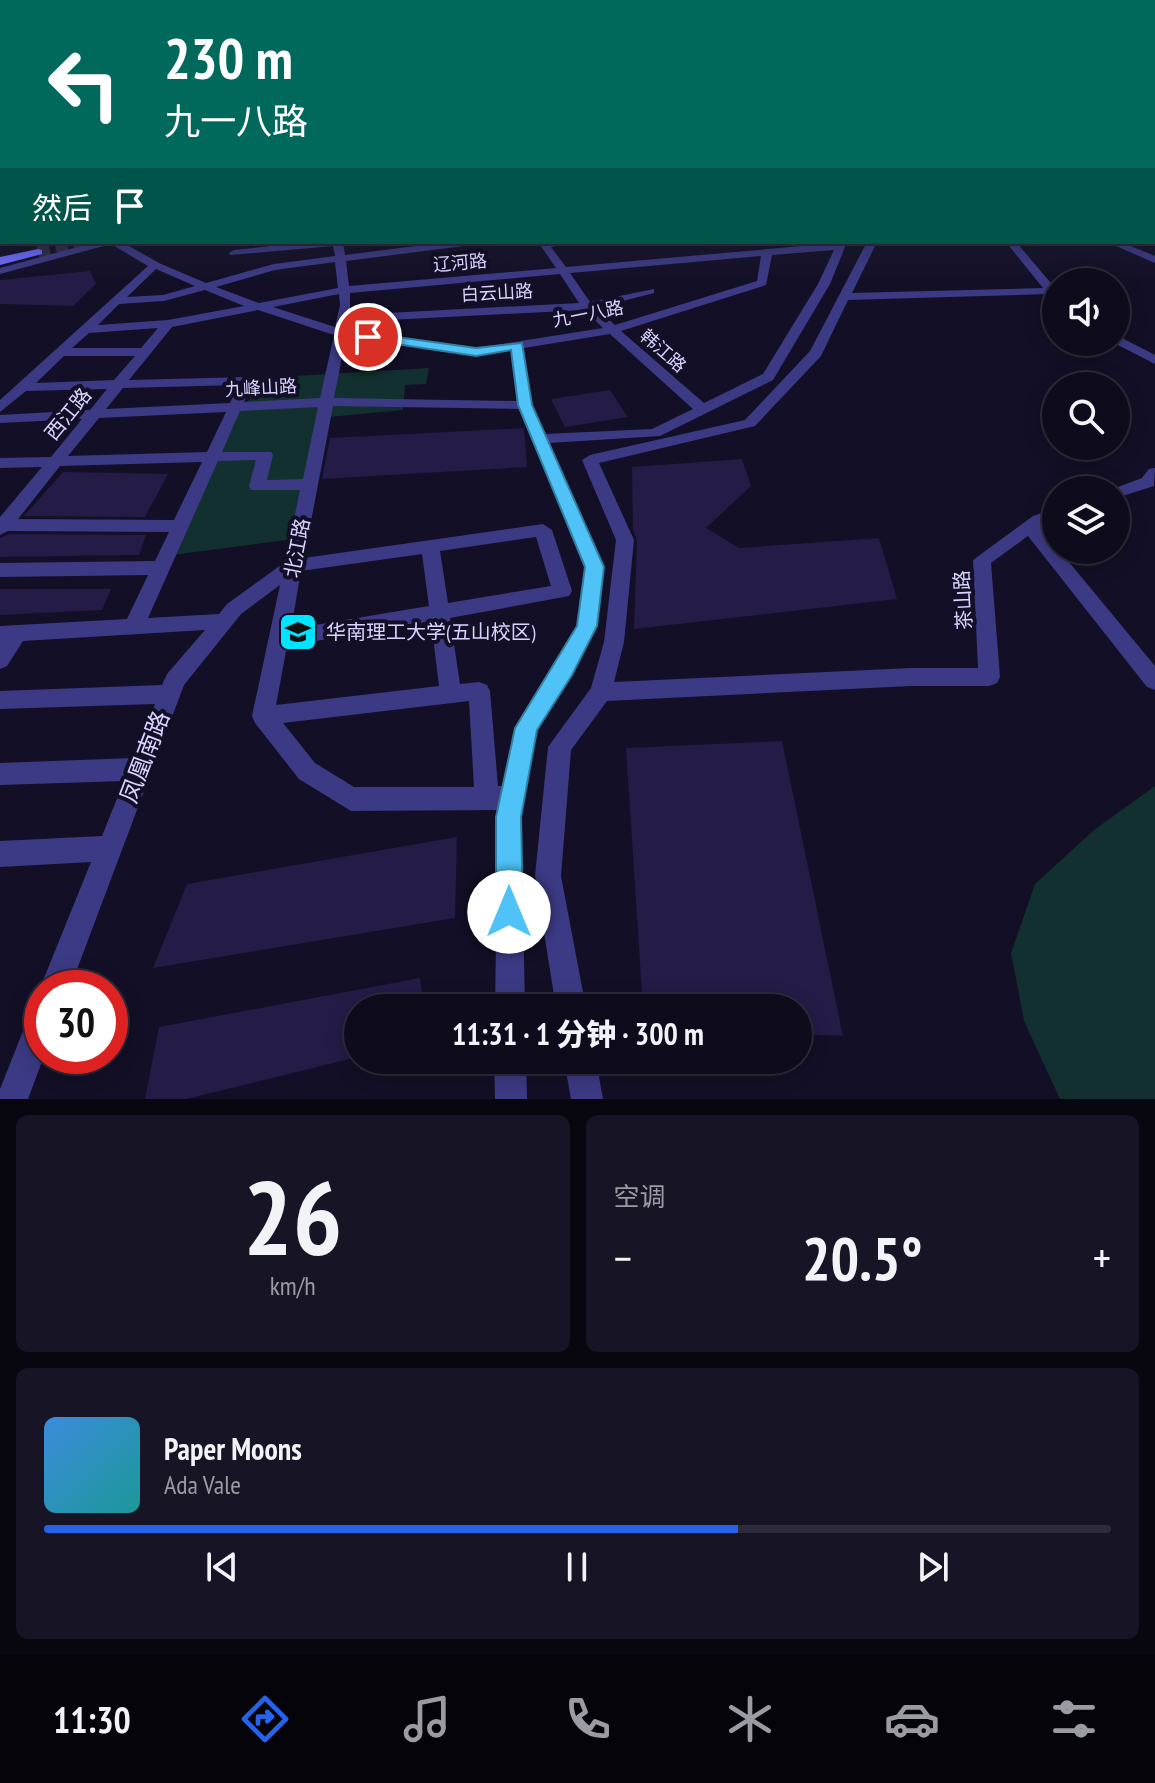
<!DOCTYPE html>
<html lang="zh">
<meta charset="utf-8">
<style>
body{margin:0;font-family:"PT Sans Narrow","Noto Sans SC",sans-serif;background:#171425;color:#f1f3f6;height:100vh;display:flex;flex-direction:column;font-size:30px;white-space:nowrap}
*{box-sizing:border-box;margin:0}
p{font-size:26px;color:#9b9ba3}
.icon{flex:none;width:44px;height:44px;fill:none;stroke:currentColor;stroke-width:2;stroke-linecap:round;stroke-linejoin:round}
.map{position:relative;height:1099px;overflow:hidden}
.side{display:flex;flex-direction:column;gap:16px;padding:16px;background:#08060f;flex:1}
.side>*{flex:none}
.guide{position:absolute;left:0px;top:0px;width:1156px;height:244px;box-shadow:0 4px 20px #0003,0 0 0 2px #2e2b3b;background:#00695c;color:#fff;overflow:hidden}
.fabs{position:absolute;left:1042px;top:268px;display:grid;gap:16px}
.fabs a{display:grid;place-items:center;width:88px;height:88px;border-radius:50%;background:#0e0b1c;box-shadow:0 4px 20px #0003,0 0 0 2px #2e2b3b;font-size:40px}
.speed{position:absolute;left:24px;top:970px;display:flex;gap:16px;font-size:40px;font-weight:700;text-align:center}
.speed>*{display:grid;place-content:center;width:104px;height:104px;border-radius:50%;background:#0e0b1c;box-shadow:0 4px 20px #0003,0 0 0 2px #2e2b3b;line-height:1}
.speed .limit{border:12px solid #d22;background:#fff;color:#111}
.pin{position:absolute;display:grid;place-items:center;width:68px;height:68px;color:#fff;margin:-34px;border:4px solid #fff;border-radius:50%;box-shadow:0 2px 8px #0007}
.me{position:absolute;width:88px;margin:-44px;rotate:0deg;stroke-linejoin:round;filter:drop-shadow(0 0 6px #0008)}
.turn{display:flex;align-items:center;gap:28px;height:168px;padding:0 32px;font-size:36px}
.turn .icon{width:104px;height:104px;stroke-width:2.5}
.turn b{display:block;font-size:56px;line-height:68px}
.then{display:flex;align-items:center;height:76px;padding:0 32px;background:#0003;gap:16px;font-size:30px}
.big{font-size:60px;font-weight:800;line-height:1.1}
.side .card{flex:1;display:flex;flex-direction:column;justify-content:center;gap:12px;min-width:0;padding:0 28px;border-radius:12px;background:#171425}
.side .dial{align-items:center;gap:0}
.dial b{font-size:104px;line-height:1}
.song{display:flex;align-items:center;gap:24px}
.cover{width:96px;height:96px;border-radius:12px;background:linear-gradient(135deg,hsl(210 70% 55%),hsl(180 70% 35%))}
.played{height:8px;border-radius:4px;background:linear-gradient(90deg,#2563eb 65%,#2e2b3b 65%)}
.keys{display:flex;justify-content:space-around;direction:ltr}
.heat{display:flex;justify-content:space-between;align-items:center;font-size:44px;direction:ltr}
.side .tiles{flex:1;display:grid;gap:16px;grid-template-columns:1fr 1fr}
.card:last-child{grid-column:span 2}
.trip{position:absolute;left:344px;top:994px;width:468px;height:80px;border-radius:40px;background:#0e0b1c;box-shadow:0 4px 20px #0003,0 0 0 2px #2e2b3b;font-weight:800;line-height:80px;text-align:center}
.menu{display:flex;height:128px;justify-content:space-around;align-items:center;background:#06040b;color:#9b9ba3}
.menu .icon{width:56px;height:56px}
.menu .current{color:#2563eb}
.menu b{font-size:36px;color:#f1f3f6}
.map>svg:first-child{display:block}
.green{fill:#12302f}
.building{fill:#241b47}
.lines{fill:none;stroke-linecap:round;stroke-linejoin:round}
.secondary-tunnel{stroke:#312d47;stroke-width:12;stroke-dasharray:12 6;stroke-linecap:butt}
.minor{fill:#3d3a85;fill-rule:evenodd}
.tertiary{fill:#3d3a85;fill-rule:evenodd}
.secondary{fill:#6f6bff;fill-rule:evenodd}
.route{fill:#4fc3f7;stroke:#337fa1;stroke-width:2}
.labels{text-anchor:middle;stroke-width:8;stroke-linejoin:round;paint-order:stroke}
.far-street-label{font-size:18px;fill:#d9d4ff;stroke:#130f26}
.street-label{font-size:20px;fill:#d9d4ff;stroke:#130f26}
.poi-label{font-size:20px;fill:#d9d4ff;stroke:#130f26;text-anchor:start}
.near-street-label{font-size:24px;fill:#d9d4ff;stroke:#130f26}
</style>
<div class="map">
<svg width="1155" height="1099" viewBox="0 0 1155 1099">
<rect width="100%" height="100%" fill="#130f26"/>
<g class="green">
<polygon points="429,368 426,384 405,385 403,410 329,417 308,537 172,555 230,410 295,376"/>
<polygon points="1155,786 1155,1099 1060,1099 1024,1021 1011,953 1035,884 1094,830"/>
</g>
<g class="building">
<polygon points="90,271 96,284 73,306 0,304 0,280"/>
<polygon points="610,390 628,417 565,427 551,399"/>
<polygon points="524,428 527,467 322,479 330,438"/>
<polygon points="742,459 751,486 706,528 739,548 879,538 897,599 634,629 637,540 633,530 632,467"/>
<polygon points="63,472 168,474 145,517 24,516"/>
<polygon points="9,534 146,535 139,555 0,557 0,538"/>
<polygon points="0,589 111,589 102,610 0,615"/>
<polygon points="782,741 843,1036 798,1034 798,1008 643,1008 626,748"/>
<polygon points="457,837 455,918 153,968 187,884"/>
<polygon points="420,978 424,1008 358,1008 358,1057 186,1099 145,1099 159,1027"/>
</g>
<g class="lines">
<polyline class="secondary-tunnel" points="38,252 79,242"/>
<g class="minor">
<rect x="0" y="171" width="2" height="6"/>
<rect x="1154" y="174" width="1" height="6"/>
<path d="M96,242H122L159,263L206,283L274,264L335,256L333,246L230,255L229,253L234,250L309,242H343L345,255L447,242H476L471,245L346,261L349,286L556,268L538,242H575L551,247L566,267L847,242L830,284L773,380L660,436L549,443L603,567L597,626L572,675L537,731L521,817L525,1008H495L498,810L351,811L299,779L255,723L252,716L280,585L241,614L184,685L70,988H42V992L40,988L91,862L0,867V841L102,836L124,781L0,785V763L133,758L155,704L0,709V691L162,685L167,674L205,630L23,641L7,666L0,669V626L127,619L148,575L0,577V563L155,561L169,532L8,531L0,535V517L42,467L0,468V458L51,457L82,419L0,423V415L90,410L107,389L26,391L0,412V400L148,266L111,244L0,274V268ZM834,250L818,284L763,374L704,403L621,331L766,285L772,255ZM761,256L757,281L615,325L595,308L654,293V289L590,302L570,273ZM335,262L338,288L259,303L216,287L275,270ZM156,269L195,286L163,295L127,297ZM560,274L579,303L350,315V293ZM205,290L244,306L168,320L98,325L119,304L164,301ZM339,294L340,305L335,327L273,307ZM258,310L334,335L320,398L244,402L254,381L247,377L129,380L172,327ZM584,310L603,328L476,348L347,330L349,322ZM158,328L141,348H72L89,333ZM610,334L693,409L652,429L545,434L532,405L524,348ZM346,337L476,356L511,350L517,401L334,398ZM64,356H135L114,380L36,383ZM238,385L230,403L106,409L123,388ZM333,406L520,409L585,567L577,626L558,663L515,728L503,786H498L490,691L487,685L479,682L460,684L450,618L569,596L572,591L552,530L543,524L304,558ZM318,407L303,479L267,480L273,455L271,452H222L240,411ZM226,412L207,452L68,456L99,418ZM256,460L249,486L251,490H300L285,562L227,604L219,614L148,618L218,461ZM202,462L174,520L18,519L60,466ZM536,537L551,586L448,603L440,551ZM422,554L429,606L291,629L301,571ZM431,621L439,686L276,705L287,646ZM469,701L474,787H354L315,763L283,723Z"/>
<polygon points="867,242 877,242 852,293 1043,288 1006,242 1016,242 1056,289 1056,298 1049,294 848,300 821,356 755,426 599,463 634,540 624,642 614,682 911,668 978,668 973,560 1033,516 1056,508 1056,520 1041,527 1056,546 1056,550 1059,550 1155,666 1155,690 1147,687 1028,536 991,563 1000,677 997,683 989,686 911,686 607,701 571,750 561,876 586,1008 556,1008 535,876 548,747 591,688 604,642 616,540 582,460 590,455 745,420 810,351"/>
<polygon points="1107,242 1121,242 1155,256 1155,263"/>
<polygon points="1116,335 1155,355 1155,364 1112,342 1116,342"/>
<polygon points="1155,468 1154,486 1116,498 1116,490 1110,490 1142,478 1149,469"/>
<polygon points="42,1007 44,1056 28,1099 0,1099 0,1089 31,1011"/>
<polygon points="494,1060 526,1060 527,1099 495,1099"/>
<polygon points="564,1060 596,1060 603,1099 571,1099"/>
</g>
<rect class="tertiary" x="1154" y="129" width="1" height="4"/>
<polygon class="secondary" points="38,249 42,250 42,254 0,265 0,257"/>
</g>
<linearGradient id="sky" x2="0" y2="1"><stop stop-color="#0a0815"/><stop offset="0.45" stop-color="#333752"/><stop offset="1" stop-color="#333752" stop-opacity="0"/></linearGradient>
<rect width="1155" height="279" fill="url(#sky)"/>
<polygon class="route" points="368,333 476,348 522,343 532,405 604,567 597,626 572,675 537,730 521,817 523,912 519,922 509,926 500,922 496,912 496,817 515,728 577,626 585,567 518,405 511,350 476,356 363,339 361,337"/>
<defs>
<symbol id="university-square" viewBox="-11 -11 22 22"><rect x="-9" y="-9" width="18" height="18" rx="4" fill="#00e5ff" stroke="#130f26"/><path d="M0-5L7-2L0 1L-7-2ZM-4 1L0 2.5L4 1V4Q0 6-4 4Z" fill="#111"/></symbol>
</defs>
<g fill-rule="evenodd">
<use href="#university-square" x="276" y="610" width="44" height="44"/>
</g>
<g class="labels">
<g class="far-street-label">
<text transform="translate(460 263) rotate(-5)" y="6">辽河路</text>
<text transform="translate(497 293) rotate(-3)" y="6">白云山路</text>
<text transform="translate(588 314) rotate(-11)" y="6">九一八路</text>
<text transform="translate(663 351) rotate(41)" y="6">韩江路</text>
<text transform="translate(261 388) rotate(-3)" y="6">九峰山路</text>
</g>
<g class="street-label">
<text transform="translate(68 414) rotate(-51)" y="7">西江路</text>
<text transform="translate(297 548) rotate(-79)" y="7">北江路</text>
<text transform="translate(963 600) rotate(-93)" y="7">茶山路</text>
</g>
<g class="poi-label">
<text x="326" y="639">华南理工大学(五山校区)</text>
</g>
<g class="near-street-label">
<text transform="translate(145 757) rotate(-69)" y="8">凤凰南路</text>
</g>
</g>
</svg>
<div class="fabs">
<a><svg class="icon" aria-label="sound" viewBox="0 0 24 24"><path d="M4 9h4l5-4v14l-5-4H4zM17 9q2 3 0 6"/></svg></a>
<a><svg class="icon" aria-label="search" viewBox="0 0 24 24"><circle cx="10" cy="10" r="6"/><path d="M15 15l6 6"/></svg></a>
<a><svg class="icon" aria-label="layers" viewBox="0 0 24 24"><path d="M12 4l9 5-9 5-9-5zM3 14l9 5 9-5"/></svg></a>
</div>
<div class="speed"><div class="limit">30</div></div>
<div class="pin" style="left:368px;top:337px;background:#d93025"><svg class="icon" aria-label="arrive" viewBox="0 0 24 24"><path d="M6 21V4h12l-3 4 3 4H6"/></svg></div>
<svg class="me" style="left:509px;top:912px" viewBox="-20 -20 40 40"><circle r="19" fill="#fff"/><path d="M0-13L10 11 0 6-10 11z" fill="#4fc3f7"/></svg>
<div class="trip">11:31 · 1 分钟 · 300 m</div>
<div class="guide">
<div class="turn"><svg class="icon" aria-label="left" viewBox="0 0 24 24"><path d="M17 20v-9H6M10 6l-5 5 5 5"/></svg><div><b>230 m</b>九一八路</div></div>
<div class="then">然后<svg class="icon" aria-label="arrive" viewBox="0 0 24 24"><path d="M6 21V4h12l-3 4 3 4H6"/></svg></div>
</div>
</div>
<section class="side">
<div class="tiles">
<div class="card dial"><b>26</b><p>km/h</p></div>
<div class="card"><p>空调</p>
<div class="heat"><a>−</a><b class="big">20.5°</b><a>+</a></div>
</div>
<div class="card">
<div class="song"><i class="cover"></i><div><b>Paper Moons</b><p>Ada Vale</p></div></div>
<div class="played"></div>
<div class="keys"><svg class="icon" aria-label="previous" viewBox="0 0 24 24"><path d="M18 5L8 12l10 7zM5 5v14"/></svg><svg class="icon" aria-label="pause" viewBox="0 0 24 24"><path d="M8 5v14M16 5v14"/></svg><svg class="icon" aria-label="next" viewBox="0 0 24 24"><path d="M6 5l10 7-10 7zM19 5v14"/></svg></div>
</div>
</div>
</section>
<nav class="menu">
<b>11:30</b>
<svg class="icon current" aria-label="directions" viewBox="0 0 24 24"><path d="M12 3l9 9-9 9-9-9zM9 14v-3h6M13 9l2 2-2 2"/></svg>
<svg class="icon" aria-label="music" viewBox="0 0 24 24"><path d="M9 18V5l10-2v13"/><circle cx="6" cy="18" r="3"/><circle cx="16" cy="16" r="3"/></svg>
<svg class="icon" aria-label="phone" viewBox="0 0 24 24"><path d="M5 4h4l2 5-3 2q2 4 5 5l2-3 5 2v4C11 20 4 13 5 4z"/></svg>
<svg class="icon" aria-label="climate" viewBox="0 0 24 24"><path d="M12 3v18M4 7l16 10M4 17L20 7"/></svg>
<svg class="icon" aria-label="car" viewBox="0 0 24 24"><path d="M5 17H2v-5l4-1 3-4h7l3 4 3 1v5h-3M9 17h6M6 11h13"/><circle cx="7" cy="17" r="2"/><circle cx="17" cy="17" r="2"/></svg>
<svg class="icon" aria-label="filters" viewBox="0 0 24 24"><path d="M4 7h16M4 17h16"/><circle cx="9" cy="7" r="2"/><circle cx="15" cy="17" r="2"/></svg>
</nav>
